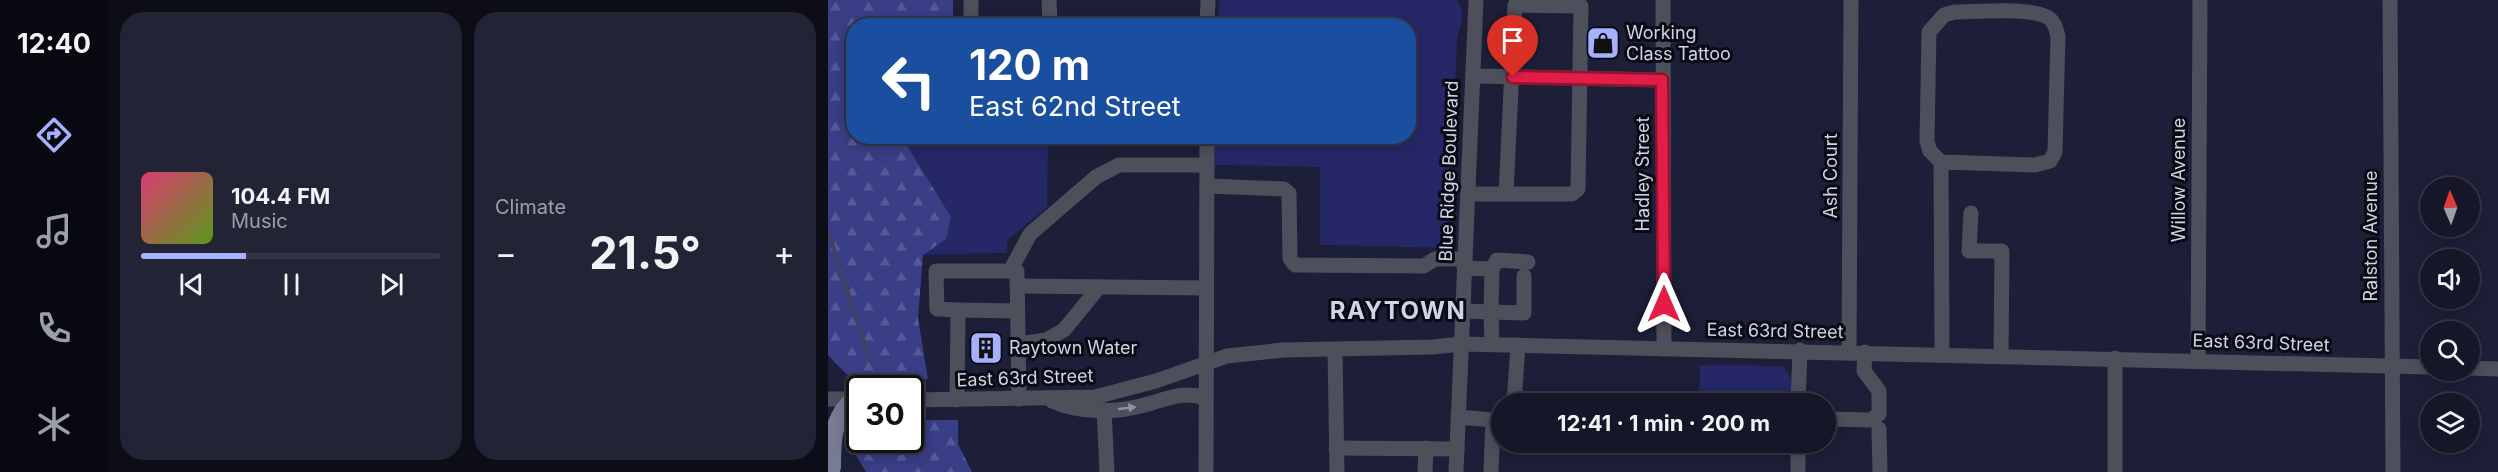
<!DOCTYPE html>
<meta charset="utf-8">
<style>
body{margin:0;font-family:Inter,sans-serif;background:#222435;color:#f1f3f6;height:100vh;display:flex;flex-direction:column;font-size:22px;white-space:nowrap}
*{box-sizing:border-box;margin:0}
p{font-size:20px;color:#9d9fa8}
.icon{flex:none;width:33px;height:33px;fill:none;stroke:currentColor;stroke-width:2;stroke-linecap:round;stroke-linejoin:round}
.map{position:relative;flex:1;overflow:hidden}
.side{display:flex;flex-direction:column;gap:12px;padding:12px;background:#0c0d17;width:720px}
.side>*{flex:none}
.hud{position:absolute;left:18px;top:18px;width:570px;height:126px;border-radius:24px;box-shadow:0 3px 15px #0003,0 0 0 2px #343646;background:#1a4fa0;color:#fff;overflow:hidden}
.needle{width:39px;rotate:358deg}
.tools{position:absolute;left:1592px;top:177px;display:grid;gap:12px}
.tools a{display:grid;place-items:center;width:60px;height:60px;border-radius:50%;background:#151729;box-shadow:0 3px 15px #0003,0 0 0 2px #343646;font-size:30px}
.speed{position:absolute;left:18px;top:375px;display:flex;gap:12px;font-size:30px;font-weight:700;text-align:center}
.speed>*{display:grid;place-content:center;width:78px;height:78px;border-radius:50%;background:#151729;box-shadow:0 3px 15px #0003,0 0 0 2px #343646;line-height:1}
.speed .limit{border:3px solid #111;border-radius:9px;background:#fff;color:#111}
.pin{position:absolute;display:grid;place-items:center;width:51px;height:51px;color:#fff;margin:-62px -26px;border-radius:50% 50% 50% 0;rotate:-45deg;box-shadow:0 0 6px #0007}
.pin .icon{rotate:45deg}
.me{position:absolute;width:66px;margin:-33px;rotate:0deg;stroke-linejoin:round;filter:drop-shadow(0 0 4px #0008)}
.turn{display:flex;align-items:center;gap:21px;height:126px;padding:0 24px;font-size:27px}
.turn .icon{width:78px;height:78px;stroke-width:2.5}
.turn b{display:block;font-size:42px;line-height:51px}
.big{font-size:45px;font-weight:700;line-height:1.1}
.side .card{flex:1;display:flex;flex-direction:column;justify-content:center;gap:9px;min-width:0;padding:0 21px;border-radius:24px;background:#222435}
.song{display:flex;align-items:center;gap:18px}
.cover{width:72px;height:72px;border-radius:9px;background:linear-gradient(135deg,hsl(340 70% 55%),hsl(90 70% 35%))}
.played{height:6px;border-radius:3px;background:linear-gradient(90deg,#a5b1fc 35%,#343646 35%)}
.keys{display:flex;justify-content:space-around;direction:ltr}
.heat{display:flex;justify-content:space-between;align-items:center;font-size:33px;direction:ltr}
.side .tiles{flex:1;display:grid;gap:12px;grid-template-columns:repeat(2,1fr)}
.trip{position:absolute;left:663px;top:393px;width:345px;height:60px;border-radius:30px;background:#151729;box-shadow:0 3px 15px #0003,0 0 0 2px #343646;font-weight:700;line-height:60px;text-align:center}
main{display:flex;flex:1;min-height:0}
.tabs{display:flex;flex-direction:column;width:108px;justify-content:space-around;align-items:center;background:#080910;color:#9d9fa8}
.tabs .icon{width:42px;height:42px}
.tabs .active{color:#a5b1fc}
.tabs b{font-size:27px;color:#f1f3f6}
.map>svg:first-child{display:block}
.green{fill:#252766}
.forest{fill:url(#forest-firs)}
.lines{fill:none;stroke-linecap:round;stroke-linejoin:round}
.stream{stroke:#434065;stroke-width:4}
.minor{stroke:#4d4f5b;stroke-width:15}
.major{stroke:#777c95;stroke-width:18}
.oneway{fill:#8e92a0}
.route-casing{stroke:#92132f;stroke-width:15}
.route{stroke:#e11d48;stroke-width:10}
.labels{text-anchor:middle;stroke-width:6;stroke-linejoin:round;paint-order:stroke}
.poi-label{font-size:18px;fill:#d0d4e4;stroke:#080a14;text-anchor:start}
.street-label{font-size:18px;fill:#d0d4e4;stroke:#080a14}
.district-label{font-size:24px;font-weight:bold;letter-spacing:1.5px;fill:#d0d4e4;stroke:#080a14}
</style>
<main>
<nav class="tabs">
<b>12:40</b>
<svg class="icon active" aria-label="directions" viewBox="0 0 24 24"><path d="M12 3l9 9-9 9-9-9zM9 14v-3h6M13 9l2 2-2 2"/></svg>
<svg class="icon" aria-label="music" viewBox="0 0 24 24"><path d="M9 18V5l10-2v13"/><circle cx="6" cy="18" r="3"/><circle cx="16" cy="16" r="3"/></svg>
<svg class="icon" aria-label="phone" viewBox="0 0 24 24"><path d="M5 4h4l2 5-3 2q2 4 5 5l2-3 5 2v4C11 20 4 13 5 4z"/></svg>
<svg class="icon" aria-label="climate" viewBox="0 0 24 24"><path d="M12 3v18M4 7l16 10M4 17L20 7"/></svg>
</nav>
<section class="side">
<div class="tiles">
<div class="card">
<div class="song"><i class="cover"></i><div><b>104.4 FM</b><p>Music</p></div></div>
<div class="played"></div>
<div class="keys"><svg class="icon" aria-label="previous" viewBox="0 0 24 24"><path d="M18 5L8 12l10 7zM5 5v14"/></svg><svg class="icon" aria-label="pause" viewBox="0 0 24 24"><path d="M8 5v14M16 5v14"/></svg><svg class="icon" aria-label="next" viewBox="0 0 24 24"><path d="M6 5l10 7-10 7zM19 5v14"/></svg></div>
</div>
<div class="card"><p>Climate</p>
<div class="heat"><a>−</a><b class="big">21.5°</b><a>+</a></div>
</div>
</div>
</section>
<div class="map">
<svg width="1670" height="472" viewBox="0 0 1670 472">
<defs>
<pattern id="forest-firs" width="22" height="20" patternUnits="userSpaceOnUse" patternTransform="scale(1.5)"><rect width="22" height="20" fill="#393e86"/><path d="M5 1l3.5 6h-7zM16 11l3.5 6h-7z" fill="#555997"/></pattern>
</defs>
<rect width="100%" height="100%" fill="#1c1f37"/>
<g class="green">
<path d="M391,0H628C640,12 632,24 629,39L620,248L492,245V167L387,165V137L580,136V26L390,25Z"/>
<polygon points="74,137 220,137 219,208 179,240 179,253 95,255 118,239 123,217"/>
<polygon points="872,365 955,366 963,378 964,403 871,404"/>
</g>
<g class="forest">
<polygon points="0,0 125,0 125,25 26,26 26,136 74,137 123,217 118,239 95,255 90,318 100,379 24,380 0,355"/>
<polygon points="83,420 130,420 130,444 144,472 38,472 25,450 26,421 31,421 32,440 82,440"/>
</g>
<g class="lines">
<polyline class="stream" points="0,231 42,361"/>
<g class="minor">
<polyline points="221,0 222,26"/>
<polyline points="835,0 836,349"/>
<polyline points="1562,0 1565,472"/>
<polyline points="143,26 143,0"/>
<polyline points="379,26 380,0"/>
<polyline points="645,76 834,80"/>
<path d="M1113,162L1207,165L1222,161L1227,152L1230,36C1228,29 1227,23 1222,19C1206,6 1148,12 1127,12L1116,15L1101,32L1099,141L1102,151L1113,162L1114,354"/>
<polyline points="379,186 456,189 461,193 462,259 467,265 596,266 607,259 637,259"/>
<path d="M640,194C675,194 709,194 744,194L750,189L753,6L687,5L678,194"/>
<polyline points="1143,213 1141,251 1174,251 1173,356"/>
<polyline points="664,269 669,260 700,262"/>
<polyline points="182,271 202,234 268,177 291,165 379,165"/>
<polyline points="189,286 378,288"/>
<polyline points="130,310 189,311"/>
<polyline points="635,311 663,312 664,269 636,268"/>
<polyline points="190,344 218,340 236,330 271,287"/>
<polyline points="664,344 663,312 696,313 696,276"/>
<polyline points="507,350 509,472"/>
<polyline points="1021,352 1023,0"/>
<polyline points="1370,361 1372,0"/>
<polyline points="1641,368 1670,369"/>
<polyline points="0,399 32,399"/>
<polyline points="82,400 267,397 328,381 399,356 455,350 605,347 633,344 1602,367"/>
<polyline points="129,400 130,310 109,309 108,271 189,271 191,399"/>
<path d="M224,401C252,414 290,413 320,404C341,398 355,391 378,398"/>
<polyline points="686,404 690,345"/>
<polyline points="970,404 972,350"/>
<polyline points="276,410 279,472"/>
<polyline points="630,417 665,420"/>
<polyline points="998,419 1043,420 1051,414 1051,391 1036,371 1037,352"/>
<polyline points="1051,429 1052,472"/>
<polyline points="970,442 970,472"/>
<polyline points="508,448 629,449"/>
<polyline points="378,472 379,136"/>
<polyline points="597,472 598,448"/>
<polyline points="628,472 648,0"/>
<polyline points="663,472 665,420 674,420"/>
<polyline points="1287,472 1287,358"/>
</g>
<path class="major" d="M4,467C4,440 4,418 26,399"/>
</g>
<defs><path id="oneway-solid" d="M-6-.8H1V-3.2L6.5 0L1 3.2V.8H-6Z" transform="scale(1.5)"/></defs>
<use class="oneway" href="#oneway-solid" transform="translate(299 408) rotate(-6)"/>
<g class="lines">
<defs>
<polyline id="route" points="685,77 834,80 836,304"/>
</defs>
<use href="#route" class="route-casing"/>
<use href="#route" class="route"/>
</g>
<defs>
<symbol id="shop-square" viewBox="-11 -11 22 22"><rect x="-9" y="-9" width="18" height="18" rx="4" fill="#a5b1fc" stroke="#080a14"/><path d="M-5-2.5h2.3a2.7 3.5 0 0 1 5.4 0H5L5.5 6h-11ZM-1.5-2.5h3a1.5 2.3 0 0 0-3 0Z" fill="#111"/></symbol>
<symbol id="building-square" viewBox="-11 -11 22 22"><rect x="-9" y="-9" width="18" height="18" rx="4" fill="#a5b1fc" stroke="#080a14"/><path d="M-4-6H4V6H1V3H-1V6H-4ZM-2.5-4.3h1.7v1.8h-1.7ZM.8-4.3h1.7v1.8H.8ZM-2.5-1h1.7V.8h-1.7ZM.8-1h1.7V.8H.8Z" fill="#111"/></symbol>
</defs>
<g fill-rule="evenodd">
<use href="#shop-square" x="756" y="24" width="38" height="38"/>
<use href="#building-square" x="139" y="329" width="38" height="38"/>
</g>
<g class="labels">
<g class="poi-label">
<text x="798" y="39">Working<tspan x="798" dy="21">Class Tattoo</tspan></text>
<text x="181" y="354">Raytown Water</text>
</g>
<g class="street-label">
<text transform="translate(621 171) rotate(-88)" y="6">Blue Ridge Boulevard</text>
<text transform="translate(815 174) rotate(-90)" y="6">Hadley Street</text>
<text transform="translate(1003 176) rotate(-90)" y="6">Ash Court</text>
<text transform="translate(1351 180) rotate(-90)" y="6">Willow Avenue</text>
<text transform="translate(1543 236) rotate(-90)" y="6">Ralston Avenue</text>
<text transform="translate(947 331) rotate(1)" y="6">East 63rd Street</text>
<text transform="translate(1433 343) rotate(2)" y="6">East 63rd Street</text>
<text transform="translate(197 378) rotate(-2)" y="6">East 63rd Street</text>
</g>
<g class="district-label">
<text x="570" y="319">RAYTOWN</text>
</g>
</g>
</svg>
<div class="tools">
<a><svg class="needle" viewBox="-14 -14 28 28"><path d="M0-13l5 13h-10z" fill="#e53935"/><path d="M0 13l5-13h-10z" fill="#9d9fa8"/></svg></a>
<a><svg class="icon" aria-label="sound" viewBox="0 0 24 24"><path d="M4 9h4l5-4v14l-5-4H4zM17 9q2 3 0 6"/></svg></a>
<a><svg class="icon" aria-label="search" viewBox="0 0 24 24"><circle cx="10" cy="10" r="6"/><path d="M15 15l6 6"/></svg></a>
<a><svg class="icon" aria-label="layers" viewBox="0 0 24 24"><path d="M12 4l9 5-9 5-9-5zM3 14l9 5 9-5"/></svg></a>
</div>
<div class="speed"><div class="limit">30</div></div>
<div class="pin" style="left:685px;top:77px;background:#d93025"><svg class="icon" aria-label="arrive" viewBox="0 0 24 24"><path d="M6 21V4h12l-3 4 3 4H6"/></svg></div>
<svg class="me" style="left:836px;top:304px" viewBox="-20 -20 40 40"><path d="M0-17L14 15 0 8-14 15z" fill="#e11d48" stroke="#fff" stroke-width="4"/></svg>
<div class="trip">12:41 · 1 min · 200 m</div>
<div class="hud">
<div class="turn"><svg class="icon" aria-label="left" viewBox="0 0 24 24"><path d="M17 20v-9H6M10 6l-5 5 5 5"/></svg><div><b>120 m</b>East 62nd Street</div></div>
</div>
</div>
</main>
